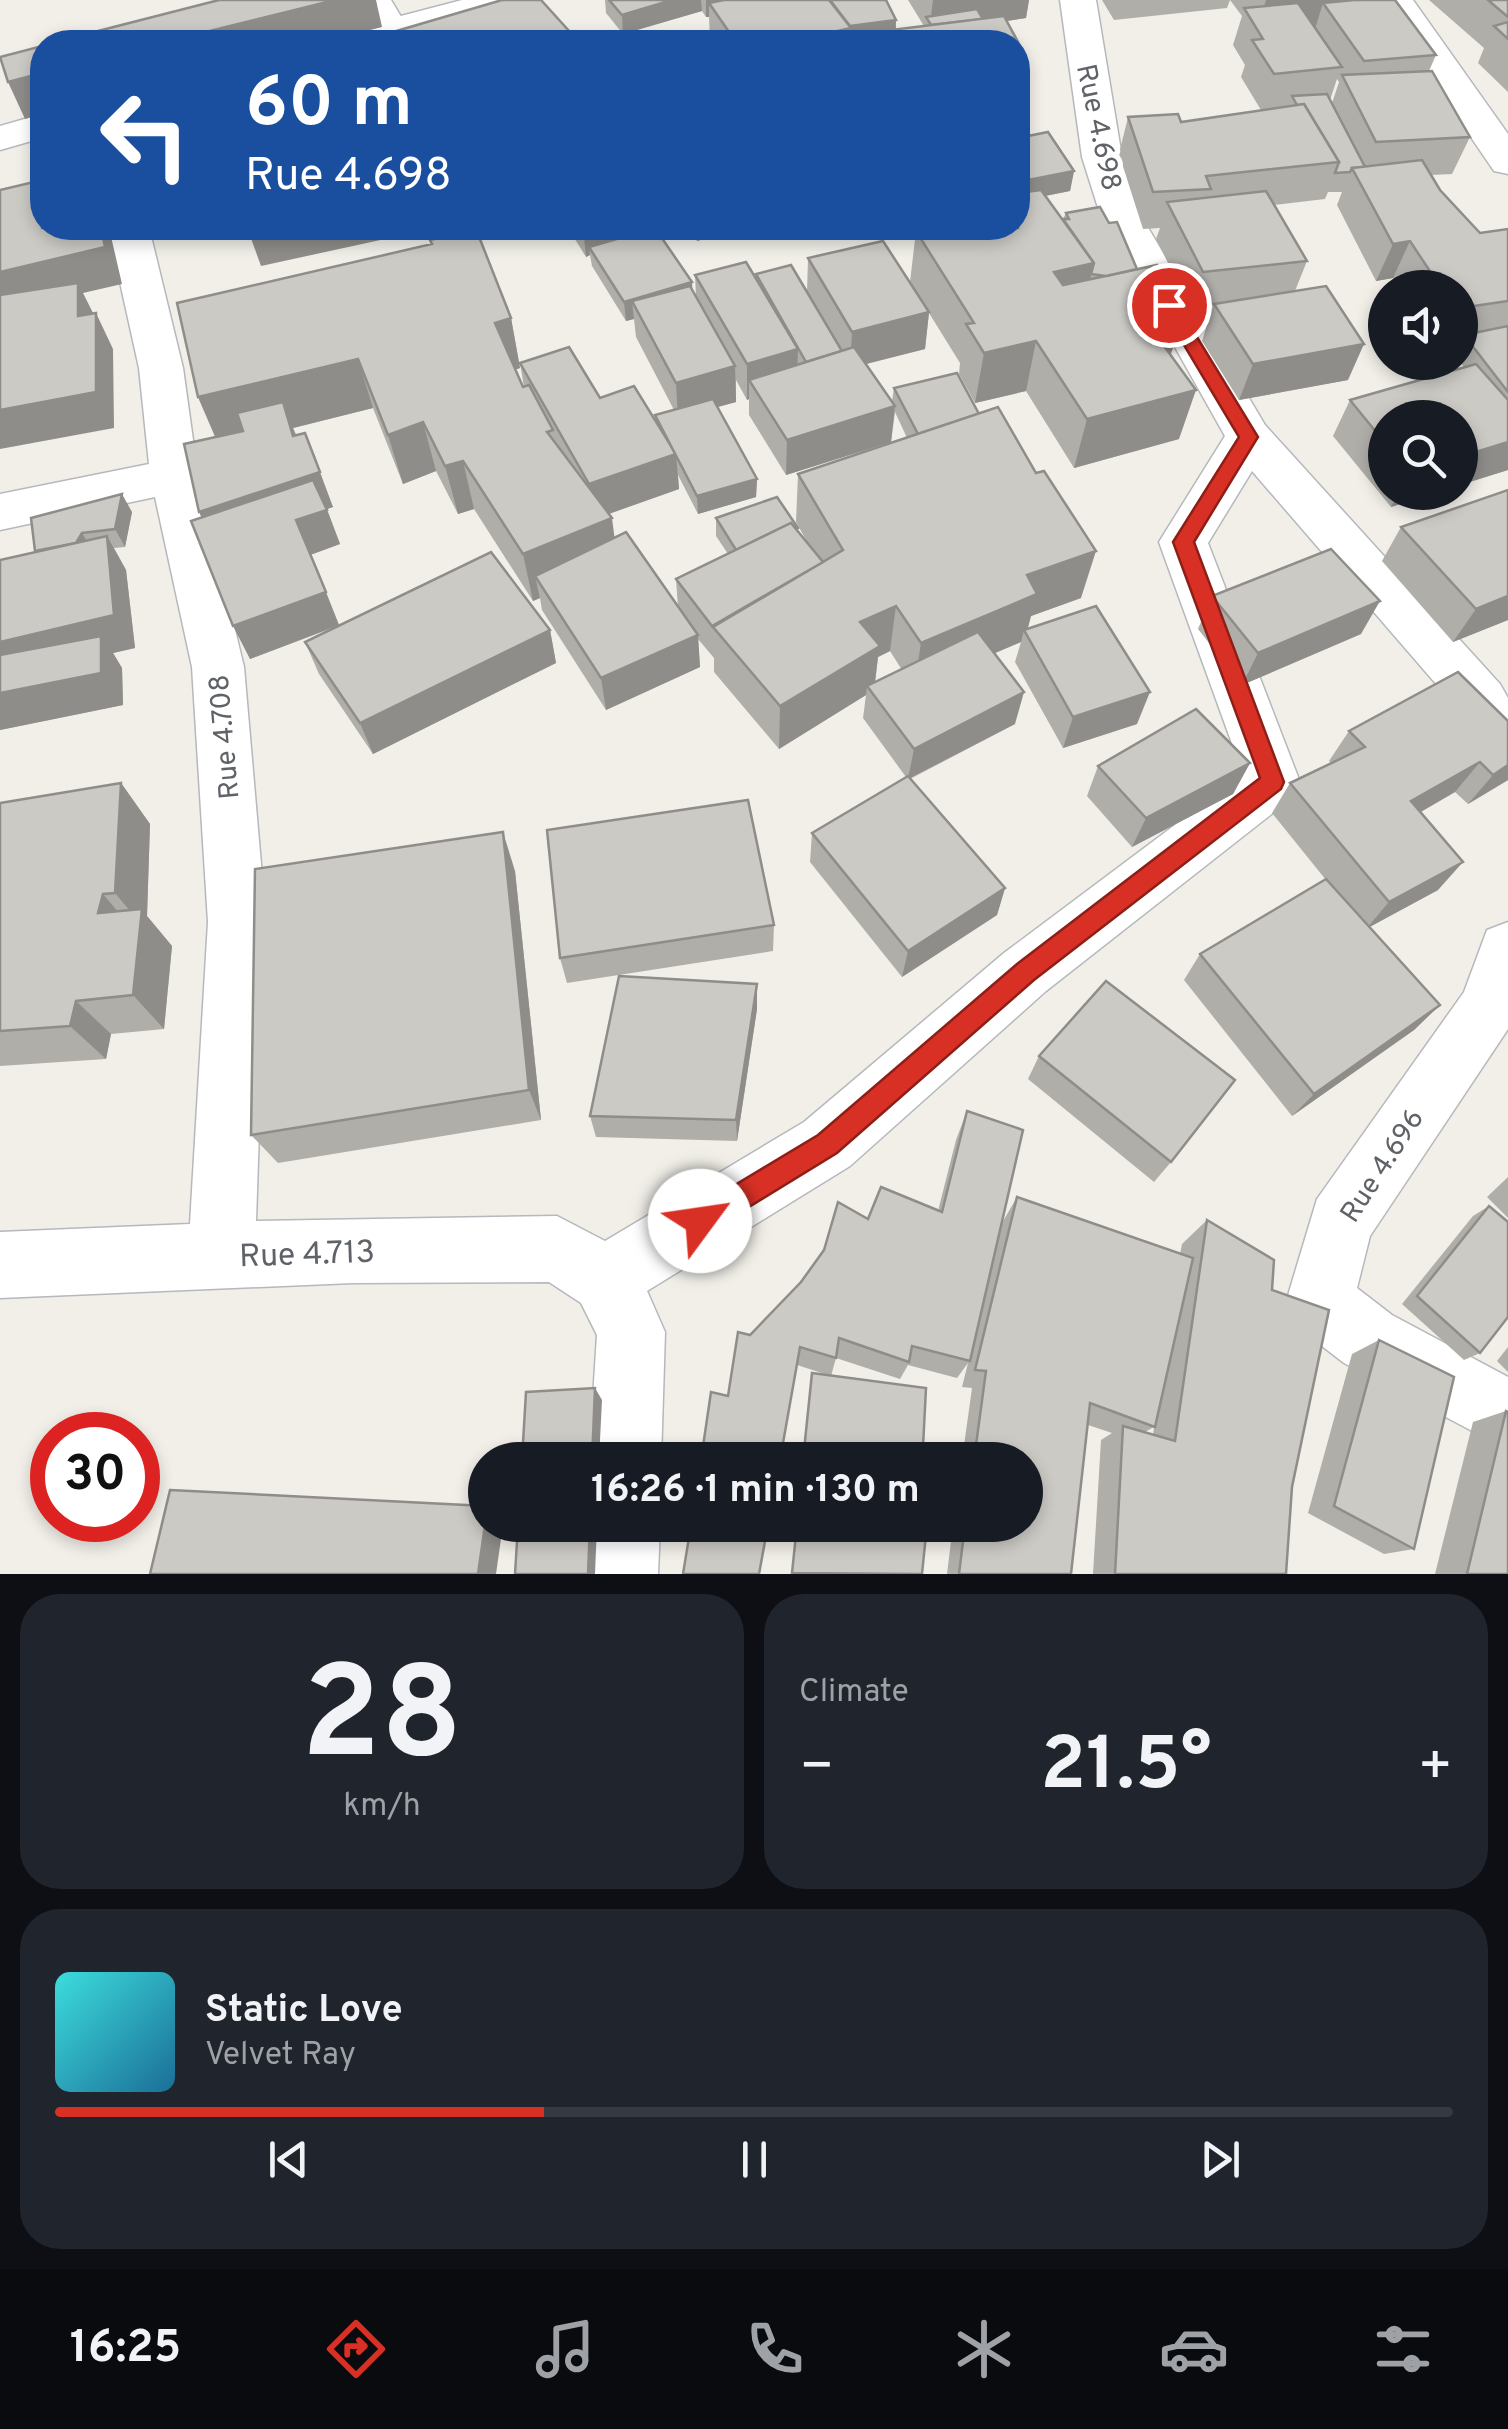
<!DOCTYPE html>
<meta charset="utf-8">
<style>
body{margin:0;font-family:Overpass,sans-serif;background:#20242c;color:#f1f3f6;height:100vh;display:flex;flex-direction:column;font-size:38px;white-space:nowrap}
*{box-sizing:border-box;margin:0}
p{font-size:32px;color:#9ea1a6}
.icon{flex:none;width:55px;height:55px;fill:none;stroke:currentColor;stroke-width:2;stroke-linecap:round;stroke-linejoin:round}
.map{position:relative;height:1574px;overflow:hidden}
.panel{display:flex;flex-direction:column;gap:20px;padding:20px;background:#0d0f14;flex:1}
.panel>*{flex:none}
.banner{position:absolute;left:30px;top:30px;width:1000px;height:210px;border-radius:40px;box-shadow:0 5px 15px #0003;background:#1a4fa0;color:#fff;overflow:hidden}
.fabs{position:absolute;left:1368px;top:270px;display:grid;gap:20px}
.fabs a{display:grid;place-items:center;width:110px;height:110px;border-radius:50%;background:#171b24;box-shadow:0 5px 15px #0003;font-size:50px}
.speed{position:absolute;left:30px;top:1412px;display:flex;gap:20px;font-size:50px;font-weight:700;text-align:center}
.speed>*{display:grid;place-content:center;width:130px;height:130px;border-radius:50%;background:#171b24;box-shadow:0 5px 15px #0003;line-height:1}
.speed .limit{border:15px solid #d22;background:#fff;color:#111}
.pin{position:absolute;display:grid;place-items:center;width:85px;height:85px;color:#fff;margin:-42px;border:5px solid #fff;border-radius:50%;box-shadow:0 2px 10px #0007}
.me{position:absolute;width:110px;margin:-55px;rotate:59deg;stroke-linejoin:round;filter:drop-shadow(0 0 8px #0008)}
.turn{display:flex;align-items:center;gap:35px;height:210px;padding:0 50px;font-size:45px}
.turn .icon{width:130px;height:130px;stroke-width:2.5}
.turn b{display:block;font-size:70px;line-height:85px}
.big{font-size:75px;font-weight:700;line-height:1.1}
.panel .tile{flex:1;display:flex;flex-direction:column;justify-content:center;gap:15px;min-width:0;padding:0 35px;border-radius:40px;background:#20242c}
.panel .dial{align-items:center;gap:0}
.dial b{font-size:130px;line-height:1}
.song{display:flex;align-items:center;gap:30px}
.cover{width:120px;height:120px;border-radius:15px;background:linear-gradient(135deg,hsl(180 70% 55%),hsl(200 70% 35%))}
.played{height:10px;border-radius:5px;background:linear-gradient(90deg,#d93025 35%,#363941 35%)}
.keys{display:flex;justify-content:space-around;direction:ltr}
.heat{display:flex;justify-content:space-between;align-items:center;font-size:55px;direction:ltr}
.panel .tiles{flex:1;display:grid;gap:20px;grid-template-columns:1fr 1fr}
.tile:last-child{grid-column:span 2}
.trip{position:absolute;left:468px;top:1442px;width:575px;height:100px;border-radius:50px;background:#171b24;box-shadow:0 5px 15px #0003;font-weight:700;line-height:100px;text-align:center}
.menu{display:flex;height:160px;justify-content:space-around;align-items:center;background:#090b0e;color:#9ea1a6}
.menu .icon{width:70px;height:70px}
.menu .on{color:#d93025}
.menu b{font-size:45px;color:#f1f3f6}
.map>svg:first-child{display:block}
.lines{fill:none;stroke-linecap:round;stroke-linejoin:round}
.minor-casing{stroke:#b5b8bc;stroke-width:3}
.tertiary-casing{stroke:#b5b8bc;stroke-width:3}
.minor{fill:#fff;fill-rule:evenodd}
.tertiary{fill:#fff;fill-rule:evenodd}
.wall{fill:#afaea9;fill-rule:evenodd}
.shaded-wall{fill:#8f8d8a}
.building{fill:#cccac5;stroke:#8f8d8a;stroke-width:2.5}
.route{fill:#d93025;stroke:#8d1f18;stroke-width:2.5}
.labels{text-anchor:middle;stroke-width:10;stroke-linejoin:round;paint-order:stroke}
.street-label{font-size:28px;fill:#5f6368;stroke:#fff}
.near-street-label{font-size:32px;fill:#5f6368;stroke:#fff}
</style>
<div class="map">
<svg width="1508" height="1574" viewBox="0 0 1508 1574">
<rect width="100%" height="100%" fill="#f1efe8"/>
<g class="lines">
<defs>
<g id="minor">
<polygon points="355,0 391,0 409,30 404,38 378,38"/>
<polygon points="1060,0 1096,0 1122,157 1140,214 1265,425 1500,684 1508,698 1508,769 1489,763 1462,714 1252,471 1208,543 1300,782 1292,798 1046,991 850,1166 647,1291 665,1332 661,1460 589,1460 597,1335 581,1303 549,1282 353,1283 0,1298 0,1232 190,1224 208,922 192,667 155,497 0,530 0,494 149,464 139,368 108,228 149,228 183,368 198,476 244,667 266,922 256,1221 557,1216 605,1241 804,1122 1004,953 1243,774 1159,542 1225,436 1100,214 1082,157"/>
<polygon points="1377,0 1413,0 1508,134 1508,174 1494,171"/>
<polygon points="1508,922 1508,1029 1370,1236 1357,1288 1392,1315 1508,1377 1508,1450 1344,1363 1296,1326 1286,1302 1317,1199 1464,992 1487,930"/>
<polygon points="586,1525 660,1525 658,1574 584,1574"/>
</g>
<g id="tertiary">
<polygon points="462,0 521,0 516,8 385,42 327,42 332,34"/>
<polygon points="42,114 42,138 0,150 0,126"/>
</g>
</defs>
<use href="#minor" class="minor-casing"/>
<use href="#tertiary" class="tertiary-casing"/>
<use href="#minor" class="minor"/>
<use href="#tertiary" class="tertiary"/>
</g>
<g class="wall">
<polygon points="605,0 886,0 896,20 896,29 924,26 908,0 1029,0 1026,18 1006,21 1025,55 1019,92 1018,92 1018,42 890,42 890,40 874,42 711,42 710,40 709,17 706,17 702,11 623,34 606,13"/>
<polygon points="1102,0 1230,0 1227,8 1114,20"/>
<path d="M1230,0H1395L1436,55L1429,71L1470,137L1452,174L1431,175L1440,190L1480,233L1508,229V470L1460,485V418H1385V492H1437L1391,507L1333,436L1350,400L1464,367L1460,362V288H1399L1393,278L1376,281L1337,205L1342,192H1328L1325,199L1274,205L1307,261L1295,291L1348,380L1239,400L1202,341L1213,306L1191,309L1156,239L1160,228L1143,229L1119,154L1128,117L1181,122L1261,110L1241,77L1245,65L1233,45L1242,16ZM1337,79L1339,82L1332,103L1330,100Z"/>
<polygon points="1429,0 1508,0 1508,92 1478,63 1484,48"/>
<path d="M1018,138L1074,171L1070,191L1046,196L1063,219L1066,213L1170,355L1179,439L1074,468L1026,391L975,403L959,374L960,363L929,313L925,349L866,364L892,401L894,388L1081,598L1031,616L1028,628L1137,724L1063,748L1015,662L1021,642L994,653L1015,724L910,779L1005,888L997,915L902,977L810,862L812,833L906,777L863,718L866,695L779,749L714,672V658L698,639L700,667L606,710L542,610L540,598L533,601L474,509L458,514L436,471L403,484L373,408L293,428L333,507L327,509L340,544L310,555L339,625L550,630L556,663L373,754L319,674L305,642L338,626L250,659L202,518L216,437L198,397L431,245L430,240L511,318L520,368L515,370L523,387H524L520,363L656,421L655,415L674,410L636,337L634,319L626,321L592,266L590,255L586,257L568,228H648L696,297L695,275L756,278V274L807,292L808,258L910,282L916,231L1018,228ZM736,380L747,400L749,399V415L786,475L891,442L895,412L907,438L798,474L796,522L810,547L798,532L716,518V536L728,554L676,579L678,607L614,538L609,514L679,489L678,475L698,514L756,497L757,479L717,407L736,402ZM890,651L902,670L875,683L878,657Z"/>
<polygon points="688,228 743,228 697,241"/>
<polygon points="1508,490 1508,620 1453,642 1382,561 1401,527"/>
<polygon points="132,512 125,547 114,548 126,570 135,648 113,653 122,668 123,705 0,730 0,560 36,552"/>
<polygon points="1212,596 1361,634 1242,685 1198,629"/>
<polygon points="1508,721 1508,780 1468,804 1455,792 1421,812 1438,890 1369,927 1440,1005 1414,1030 1292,1116 1184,980 1200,954 1326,880 1272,813 1290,783 1331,763 1329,761 1349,731"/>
<polygon points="1250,763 1233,794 1132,847 1087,796 1098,766"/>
<polygon points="121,783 150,824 147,916 172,946 164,1029 111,1034 106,1059 0,1066 0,803"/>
<polygon points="515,871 541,1120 278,1163 251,1135"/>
<polygon points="774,925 773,951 567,983 560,958"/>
<polygon points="757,1009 737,1141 596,1137 590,1116"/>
<polygon points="1039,1056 1171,1162 1154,1182 1028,1079"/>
<path d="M967,1111L1002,1223L1017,1197L1180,1254L1182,1244L1207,1220L1272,1290L1292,1487L1286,1574H1093L1101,1440L1112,1433L1088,1425L1071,1574H947L953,1525H1025V1460H962L972,1388L962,1387L968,1363L957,1378L908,1365L900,1379L836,1358L831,1376L797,1365L728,1396L750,1335L868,1219L938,1211L956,1140ZM1154,1427L1153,1435L1145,1432Z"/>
<polygon points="1508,1177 1508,1218 1487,1197"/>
<polygon points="1489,1206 1480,1353 1464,1360 1402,1304 1473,1216"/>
<polygon points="1379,1340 1414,1549 1384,1554 1308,1513 1352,1354"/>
<polygon points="1508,1347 1508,1372 1497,1361"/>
<polygon points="812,1373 923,1447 933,1460 802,1460"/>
<polygon points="1506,1411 1508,1574 1435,1574 1473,1422"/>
</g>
<g class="shaded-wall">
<polygon points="335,0 376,0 382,27 323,42 165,42"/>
<polygon points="672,0 701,0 702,11 623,34 622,15"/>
<polygon points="706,0 733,0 709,3 709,17 706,17"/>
<polygon points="933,0 1029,0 1026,18 936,32 930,24"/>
<polygon points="1266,0 1384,0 1323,3 1315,29 1257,30"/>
<polygon points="896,20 895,39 891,30 890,40 874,42 788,42 843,28"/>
<polygon points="1025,55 1019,92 1018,92 1018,56"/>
<polygon points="42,73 42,114 25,119 8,82"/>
<polygon points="1074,171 1070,191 1018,201 1018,182"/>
<polygon points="101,228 109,228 122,284 83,293 96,319 96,313 113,349 114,428 0,449 0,410 78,316 0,313 0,272"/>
<polygon points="257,228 382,228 385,239 261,266 248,230"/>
<polygon points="617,228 648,228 648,238 589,247 590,255 586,257 584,237"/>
<polygon points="696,228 743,228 697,241"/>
<polygon points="1410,241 1393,278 1376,281 1393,244"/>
<polygon points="1094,263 1082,313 1054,272"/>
<polygon points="692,282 693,301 632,301 634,319 626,321 624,302"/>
<polygon points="1186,307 1170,357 1143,317"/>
<polygon points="929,312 925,349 850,368 852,332"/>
<polygon points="511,318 520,368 504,373 495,323"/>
<polygon points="1036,341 1026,391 975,403 984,353"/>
<polygon points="1364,344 1348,380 1239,400 1253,364"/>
<polygon points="798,349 797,385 749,380 749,399 747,400 747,364"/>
<polygon points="358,359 373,408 293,428 296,438 219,446 198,397"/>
<polygon points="735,366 736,402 678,418 676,383"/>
<polygon points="1196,390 1179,439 1074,468 1087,419"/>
<polygon points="895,406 891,442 786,475 787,440"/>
<polygon points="423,422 436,471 403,484 388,435"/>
<polygon points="1508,442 1508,470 1460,485 1460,457"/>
<polygon points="676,454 679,489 594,519 589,484"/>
<polygon points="463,461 474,509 458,514 445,466"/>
<polygon points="320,472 333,507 215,547 199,512"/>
<polygon points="757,479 756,497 698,514 697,496"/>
<polygon points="1399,492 1437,492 1391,507"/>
<polygon points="122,494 132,512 125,547 115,529"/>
<polygon points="327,510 340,544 310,555 296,520"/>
<polygon points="612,518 618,565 535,576 540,598 533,601 523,554"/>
<polygon points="82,533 93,551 72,549"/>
<polygon points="107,536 126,570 135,648 113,653 122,668 123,705 0,730 0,642"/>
<polygon points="1096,551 1081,598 1031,616 1026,634 1024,630 1021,642 914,688 921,643 1027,575"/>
<polygon points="326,592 339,625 250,659 233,626"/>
<polygon points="1508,596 1508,620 1453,642 1476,609"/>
<polygon points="1380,601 1361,634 1242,685 1258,653"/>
<polygon points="896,606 890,651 878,657 874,690 867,686 866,695 779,749 780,706 860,622"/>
<polygon points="550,630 556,663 373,754 360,723"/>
<polygon points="698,635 700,667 606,710 601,678"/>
<polygon points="1024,692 1015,724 908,779 914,749"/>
<polygon points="1150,692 1137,724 1063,748 1073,717"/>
<polygon points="1480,762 1455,792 1389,830 1411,801"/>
<polygon points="1250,763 1233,794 1132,847 1146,818"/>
<polygon points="1508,765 1508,780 1468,804 1493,775"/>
<polygon points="121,783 150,824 147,916 172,946 164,1029 133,995 140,923 115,893"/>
<polygon points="503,832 515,871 541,1120 529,1090"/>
<polygon points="1463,862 1438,890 1366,929 1389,902"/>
<polygon points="1005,888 997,915 902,977 908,951"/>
<polygon points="103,894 135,932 98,913"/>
<polygon points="757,984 757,1009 737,1141 736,1120"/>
<polygon points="76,1001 111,1034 106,1059 70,1026"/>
<polygon points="1440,1005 1414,1030 1292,1116 1314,1094"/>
<polygon points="595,1388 602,1400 599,1460 592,1460"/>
<polygon points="485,1525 503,1525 496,1574 478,1574"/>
<polygon points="590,1525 597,1525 595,1574 588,1574"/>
</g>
<g class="building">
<polygon points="219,0 335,0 165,42 55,42"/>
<polygon points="502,0 541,0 579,42 401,42 393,32"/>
<polygon points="609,0 672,0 622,15"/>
<polygon points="724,0 829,0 851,28 788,42 736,42 709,3"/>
<polygon points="830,0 886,0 896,20 850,26"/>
<polygon points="1354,0 1395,0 1436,55 1364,61 1323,3"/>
<polygon points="1488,0 1508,0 1508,17"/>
<polygon points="1298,3 1342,67 1274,74 1252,40 1263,39 1244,8"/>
<polygon points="977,9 983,19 931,25 926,17"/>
<polygon points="1004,16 1025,55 1018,56 1018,42 896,42 891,30"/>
<polygon points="1508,22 1508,39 1494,26"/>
<polygon points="42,46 42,73 8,82 0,57"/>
<polygon points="1432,71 1470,137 1376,142 1342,75"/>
<polygon points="1327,94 1365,167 1352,168 1350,172 1335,173 1339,162 1304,104 1297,105 1292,96"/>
<polygon points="1304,104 1339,162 1206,176 1211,189 1153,192 1128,117 1178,114 1181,122"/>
<polygon points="1048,132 1074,171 1018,182 1018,138"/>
<polygon points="1422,160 1440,190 1480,233 1508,229 1508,301 1460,308 1460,288 1441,288 1410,241 1393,244 1352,168"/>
<polygon points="42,180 42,228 101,228 105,247 0,272 0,190"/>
<polygon points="1041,190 1094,263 1054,272 1063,285 1157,265 1186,307 1143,317 1196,390 1087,419 1036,341 984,353 966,324 974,323 916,231 930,228 1018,228 1018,193"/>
<polygon points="1266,191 1307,261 1203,272 1167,202"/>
<polygon points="1100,207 1109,223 1117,222 1137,269 1106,276 1091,274 1094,263 1063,219 1069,219 1066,213"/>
<polygon points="578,228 617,228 584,237"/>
<polygon points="655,228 692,282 624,302 589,247"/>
<polygon points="476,229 511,318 495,323 523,387 529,385 553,430 547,432 612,518 523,554 463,461 445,466 423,422 388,435 358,359 198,397 177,303 432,244 430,240"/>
<polygon points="883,241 929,312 852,332 808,258"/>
<polygon points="746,262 798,349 747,364 695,275"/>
<polygon points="791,265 842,351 806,362 756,274"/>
<polygon points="78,283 78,316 96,313 96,392 0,410 0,295"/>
<polygon points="690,286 735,366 676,383 632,301"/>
<polygon points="1326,286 1364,344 1253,364 1214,304"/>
<polygon points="1508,326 1508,392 1464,335"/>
<polygon points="569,347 600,398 634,386 676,454 589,484 520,363"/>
<polygon points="854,347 895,406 787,440 749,380"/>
<polygon points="1476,364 1508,400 1508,442 1460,457 1460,418 1385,418 1385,443 1350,400"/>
<polygon points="957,373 979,414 918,434 894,388"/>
<polygon points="713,399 757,479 697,496 655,415"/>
<polygon points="283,402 293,436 305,433 320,472 199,512 184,444 243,431 237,413"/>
<polygon points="998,407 1036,473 1044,471 1096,551 1027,575 1037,594 921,643 896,606 860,622 880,646 780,706 713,627 843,550 798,474"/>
<polygon points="313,480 327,510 296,520 326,592 233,626 191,521"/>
<polygon points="1508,490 1508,596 1476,609 1401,527"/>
<polygon points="122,494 115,529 82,533 76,543 35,551 31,518"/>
<polygon points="777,497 798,528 796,529 791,523 736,550 716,518"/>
<polygon points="791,523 823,562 712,626 676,579"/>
<polygon points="626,532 698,635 601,678 535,576"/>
<polygon points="107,536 114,615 0,642 0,560"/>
<polygon points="1331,549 1380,601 1258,653 1212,596"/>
<polygon points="491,552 550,630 360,723 305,642"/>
<polygon points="1096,606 1150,692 1073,717 1024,630"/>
<polygon points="978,632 1024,692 914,749 867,686"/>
<polygon points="101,636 101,673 0,693 0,655"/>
<polygon points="1458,672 1508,721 1508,765 1493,775 1480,762 1411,801 1463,862 1389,902 1290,783 1365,747 1349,731"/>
<polygon points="1196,709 1250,763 1146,818 1098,766"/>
<polygon points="908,776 1005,888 908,951 812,833"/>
<polygon points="121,783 115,893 103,894 98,913 142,909 133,995 76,1001 70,1026 0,1031 0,803"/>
<polygon points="748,800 774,925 560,958 547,830"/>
<polygon points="503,832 529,1090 251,1135 255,869"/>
<polygon points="1326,879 1440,1005 1314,1094 1200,954"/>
<polygon points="619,976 757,984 736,1120 590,1116"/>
<polygon points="1106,981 1235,1080 1171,1162 1039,1056"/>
<polygon points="967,1111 1023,1130 970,1361 912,1346 909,1362 839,1338 836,1358 800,1347 780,1460 701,1460 711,1392 728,1396 738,1332 750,1335 801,1282 824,1250 838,1202 868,1219 881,1187 942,1212"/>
<polygon points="1017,1197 1193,1258 1155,1427 1090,1403 1071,1574 959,1574 965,1525 1025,1525 1025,1460 974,1460 986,1371 975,1370"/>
<polygon points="1489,1206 1508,1222 1508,1317 1480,1353 1417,1296"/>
<polygon points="1207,1220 1274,1260 1272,1290 1329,1310 1292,1487 1286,1574 1115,1574 1123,1426 1175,1441"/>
<polygon points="1379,1340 1454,1377 1414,1549 1334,1506"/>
<polygon points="812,1373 926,1388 923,1447 934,1447 933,1460 803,1460"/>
<polygon points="595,1388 592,1460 522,1460 526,1392"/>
<polygon points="1506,1411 1508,1412 1508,1574 1467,1574"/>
<polygon points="170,1490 485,1506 485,1525 478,1574 150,1574"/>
<polygon points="518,1525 590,1525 588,1574 515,1574"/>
<polygon points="691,1525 768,1525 759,1574 683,1574"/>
<polygon points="797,1525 927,1525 922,1574 792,1573"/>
</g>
<polygon class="route" points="1169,299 1175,301 1258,437 1194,542 1284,782 1281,789 1034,980 837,1153 710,1231 700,1235 690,1231 686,1221 690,1212 818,1135 1017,964 1260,778 1173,542 1239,437 1160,305"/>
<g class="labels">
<g class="street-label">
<text transform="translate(1100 127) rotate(78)" y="10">Rue 4.698</text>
<text transform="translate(223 737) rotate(-95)" y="10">Rue 4.708</text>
<text transform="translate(1381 1165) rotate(-57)" y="10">Rue 4.696</text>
</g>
<g class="near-street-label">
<text transform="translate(307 1253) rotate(-2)" y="11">Rue 4.713</text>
</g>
</g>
</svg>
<div class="fabs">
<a><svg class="icon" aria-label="sound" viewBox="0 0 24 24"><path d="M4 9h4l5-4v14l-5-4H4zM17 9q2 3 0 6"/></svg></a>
<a><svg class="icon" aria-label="search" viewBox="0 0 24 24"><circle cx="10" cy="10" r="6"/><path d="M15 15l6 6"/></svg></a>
</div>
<div class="speed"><div class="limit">30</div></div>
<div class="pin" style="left:1169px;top:305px;background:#d93025"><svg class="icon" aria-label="arrive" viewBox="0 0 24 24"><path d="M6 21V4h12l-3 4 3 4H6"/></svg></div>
<svg class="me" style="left:700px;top:1221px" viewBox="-20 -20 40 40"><circle r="19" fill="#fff"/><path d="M0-13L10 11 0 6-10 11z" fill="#d93025"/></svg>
<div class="trip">16:26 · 1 min · 130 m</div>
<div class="banner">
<div class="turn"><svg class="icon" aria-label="left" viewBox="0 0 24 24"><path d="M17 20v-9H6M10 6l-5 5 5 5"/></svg><div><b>60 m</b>Rue 4.698</div></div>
</div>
</div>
<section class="panel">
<div class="tiles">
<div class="tile dial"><b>28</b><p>km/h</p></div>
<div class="tile"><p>Climate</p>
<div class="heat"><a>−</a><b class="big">21.5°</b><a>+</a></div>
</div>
<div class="tile">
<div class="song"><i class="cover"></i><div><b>Static Love</b><p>Velvet Ray</p></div></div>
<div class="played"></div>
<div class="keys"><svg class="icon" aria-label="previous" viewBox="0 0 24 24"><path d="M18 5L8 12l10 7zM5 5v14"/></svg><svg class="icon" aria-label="pause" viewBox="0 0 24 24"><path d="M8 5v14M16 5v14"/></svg><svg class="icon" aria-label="next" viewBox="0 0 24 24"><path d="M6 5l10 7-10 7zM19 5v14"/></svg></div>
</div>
</div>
</section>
<nav class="menu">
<b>16:25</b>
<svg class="icon on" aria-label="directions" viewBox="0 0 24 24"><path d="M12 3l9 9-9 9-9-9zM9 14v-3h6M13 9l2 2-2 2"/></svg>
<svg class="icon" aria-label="music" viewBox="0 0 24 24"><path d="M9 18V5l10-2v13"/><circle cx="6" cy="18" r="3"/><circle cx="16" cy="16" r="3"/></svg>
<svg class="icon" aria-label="phone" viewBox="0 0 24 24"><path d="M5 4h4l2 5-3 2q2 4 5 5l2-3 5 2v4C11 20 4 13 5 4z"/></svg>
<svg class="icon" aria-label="climate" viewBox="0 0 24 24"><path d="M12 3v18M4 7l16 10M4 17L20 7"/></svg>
<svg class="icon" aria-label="car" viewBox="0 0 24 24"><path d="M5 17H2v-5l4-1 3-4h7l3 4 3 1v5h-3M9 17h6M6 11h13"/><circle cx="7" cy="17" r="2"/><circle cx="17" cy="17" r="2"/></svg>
<svg class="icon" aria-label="filters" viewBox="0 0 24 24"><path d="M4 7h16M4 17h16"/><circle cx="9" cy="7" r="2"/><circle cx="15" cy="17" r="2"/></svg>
</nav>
